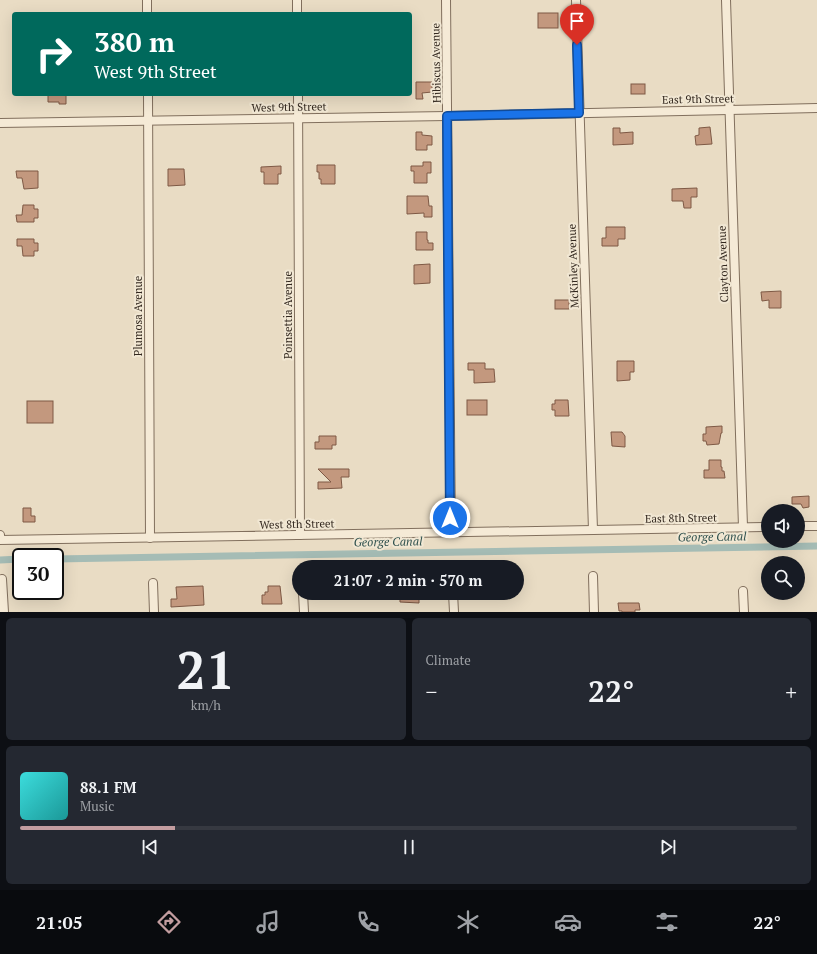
<!DOCTYPE html>
<meta charset="utf-8">
<style>
body{margin:0;font-family:"PT Serif",serif;background:#242831;color:#f1f3f6;height:100vh;display:flex;flex-direction:column;font-size:15px;white-space:nowrap}
*{box-sizing:border-box;margin:0}
p{font-size:13px;color:#9ea1a6}
.icon{flex:none;width:22px;height:22px;fill:none;stroke:currentColor;stroke-width:2;stroke-linecap:round;stroke-linejoin:round}
.map{position:relative;height:612px;overflow:hidden}
.side{display:flex;flex-direction:column;gap:6px;padding:6px;background:#0d0f14;flex:1}
.side>*{flex:none}
.top-card{position:absolute;left:12px;top:12px;width:400px;height:84px;border-radius:4px;box-shadow:0 4px 16px #0002;background:#00695c;color:#fff;overflow:hidden}
.buttons{position:absolute;left:761px;top:504px;display:grid;gap:8px}
.buttons a{display:grid;place-items:center;width:44px;height:44px;border-radius:50%;background:#171b24;box-shadow:0 4px 16px #0002;font-size:20px}
.speed{position:absolute;left:12px;top:548px;display:flex;gap:8px;font-size:20px;font-weight:700;text-align:center}
.speed>*{display:grid;place-content:center;width:52px;height:52px;border-radius:50%;background:#171b24;box-shadow:0 4px 16px #0002;line-height:1}
.speed .limit{border:2px solid #111;border-radius:6px;background:#fff;color:#111}
.pin{position:absolute;display:grid;place-items:center;width:34px;height:34px;color:#fff;margin:-41px -17px;border-radius:50% 50% 50% 0;rotate:-45deg;box-shadow:0 0 4px #0007}
.pin .icon{rotate:45deg}
.me{position:absolute;width:44px;margin:-22px;rotate:0deg;stroke-linejoin:round;filter:drop-shadow(0 0 3px #0008)}
.turn{display:flex;align-items:center;gap:14px;height:84px;padding:0 16px;font-size:18px}
.turn .icon{width:52px;height:52px;stroke-width:2.5}
.turn b{display:block;font-size:28px;line-height:34px}
.big{font-size:30px;font-weight:600;line-height:1.1}
.side .card{flex:1;display:flex;flex-direction:column;justify-content:center;gap:6px;min-width:0;padding:0 14px;border-radius:6px;background:#242831}
.side .dial{align-items:center;gap:0}
.dial b{font-size:52px;line-height:1}
.song{display:flex;align-items:center;gap:12px}
.cover{width:48px;height:48px;border-radius:6px;background:linear-gradient(135deg,hsl(180 70% 55%),hsl(180 70% 35%))}
.played{height:4px;border-radius:2px;background:linear-gradient(90deg,#c39da0 20%,#363941 20%)}
.keys{display:flex;justify-content:space-around;direction:ltr}
.heat{display:flex;justify-content:space-between;align-items:center;font-size:22px;direction:ltr}
.side .tiles{flex:1;display:grid;gap:6px;grid-template-columns:1fr 1fr}
.card:last-child{grid-column:span 2}
.trip{position:absolute;left:292px;top:560px;width:232px;height:40px;border-radius:20px;background:#171b24;box-shadow:0 4px 16px #0002;font-weight:600;line-height:40px;text-align:center}
.tab-bar{display:flex;height:64px;justify-content:space-around;align-items:center;background:#090b0e;color:#9ea1a6}
.tab-bar .icon{width:28px;height:28px}
.tab-bar .active{color:#c39da0}
.tab-bar b{font-size:18px;color:#f1f3f6}
.map>svg:first-child{display:block}
.lines{fill:none;stroke-linecap:round;stroke-linejoin:round}
.canal{stroke:#a5bcb5;stroke-width:7}
.building{fill:#c3987e;stroke:#7e5945}
.minor-casing{stroke:#816f5d;stroke-width:10}
.minor{stroke:#f5ead6;stroke-width:8}
.route-casing{stroke:#114b97;stroke-width:10}
.route{stroke:#1a73e8;stroke-width:7}
.labels{text-anchor:middle;stroke-width:4;stroke-linejoin:round;paint-order:stroke}
.street-label{font-size:11px;fill:#33281f;stroke:#f1e7d3}
.water-label{font-size:12px;font-style:italic;fill:#30514e;stroke:#f1e7d3}
</style>
<div class="map">
<svg width="817" height="612" viewBox="0 0 817 612">
<rect width="100%" height="100%" fill="#e9dcc4"/>
<g class="lines">
<g class="canal">
<polyline points="55,559 817,546"/>
<polyline points="0,560 21,559"/>
</g>
</g>
<g class="building">
<rect x="538" y="13" width="20" height="15"/>
<polygon points="416,82 432,82 432,92 422,93 423,99 416,99"/>
<rect x="631" y="84" width="14" height="10"/>
<polygon points="48,94 66,94 66,104 59,104 59,102 48,102"/>
<polygon points="710,127 712,144 696,145 695,136 699,135 699,128"/>
<polygon points="613,128 620,128 620,133 633,132 633,144 613,145"/>
<polygon points="416,132 422,132 422,135 432,136 432,145 427,145 427,150 416,150"/>
<polygon points="423,162 431,162 431,173 427,173 427,183 414,183 414,171 411,171 411,166 423,166"/>
<polygon points="317,165 335,165 335,184 321,184 321,179 319,179 319,172 317,172"/>
<polygon points="281,166 281,174 278,174 278,184 264,184 264,172 261,172 261,167"/>
<polygon points="168,169 184,169 185,185 168,186"/>
<polygon points="16,171 38,171 38,188 24,189 22,178 17,178"/>
<polygon points="697,188 697,197 691,197 691,208 684,208 683,201 672,201 672,189"/>
<polygon points="407,196 428,196 429,206 432,206 432,217 424,217 424,213 407,214"/>
<polygon points="23,205 34,205 34,209 38,209 38,218 34,218 34,222 17,222 16,215 22,215"/>
<polygon points="606,227 625,227 625,239 618,239 618,246 602,246 602,238 606,238"/>
<polygon points="416,232 427,232 427,240 428,240 428,243 433,243 433,250 416,250"/>
<polygon points="17,239 34,239 34,243 38,243 38,251 34,251 34,256 23,256 22,246 17,246"/>
<polygon points="430,264 430,283 414,284 414,265"/>
<polygon points="781,291 781,308 769,308 769,300 762,301 761,292"/>
<rect x="555" y="300" width="14" height="9"/>
<polygon points="617,361 634,361 634,372 630,372 630,380 617,381"/>
<polygon points="468,363 485,363 485,369 494,369 495,382 474,383 474,370 468,370"/>
<rect x="467" y="400" width="20" height="15"/>
<polygon points="555,400 568,400 569,416 555,416 555,410 552,410 552,404 555,404"/>
<rect x="27" y="401" width="26" height="22"/>
<polygon points="722,426 722,433 721,433 719,444 707,445 706,441 703,441 703,434 706,434 706,427"/>
<polygon points="611,432 622,432 625,436 625,447 612,446"/>
<polygon points="319,436 336,436 336,445 332,445 332,449 315,449 315,442 319,442"/>
<polygon points="709,460 721,460 721,467 722,467 722,471 724,471 725,478 704,478 704,470 709,470"/>
<polygon points="318,469 349,469 349,477 341,477 342,488 318,489 318,482 331,482"/>
<polygon points="809,496 809,507 803,508 801,504 792,504 792,497"/>
<polygon points="23,508 31,508 31,516 35,516 35,522 23,522"/>
<polygon points="203,586 204,605 171,607 171,599 177,599 176,587"/>
<polygon points="268,586 280,586 282,604 262,604 262,595 265,595 265,592 268,592"/>
<polygon points="402,593 413,593 413,597 419,597 419,603 400,602 400,595 402,594"/>
<polygon points="618,603 639,603 640,610 635,610 635,612 622,612 622,611 619,611"/>
</g>
<g class="lines">
<defs>
<g id="minor">
<polyline points="147,0 147,14"/>
<polyline points="297,0 297,14"/>
<polyline points="446,0 451,533"/>
<polyline points="576,0 593,530"/>
<polyline points="726,0 743,527"/>
<polyline points="148,94 150,538"/>
<polyline points="298,94 300,535"/>
<polyline points="0,123 447,116 817,108"/>
<polyline points="798,526 817,526"/>
<polyline points="0,535 0,540 768,527"/>
<polyline points="451,566 451,567"/>
<polyline points="593,576 594,612"/>
<polyline points="2,579 4,612"/>
<polyline points="153,583 154,612"/>
<polyline points="743,591 744,612"/>
<polyline points="303,593 304,612"/>
<polyline points="453,593 454,612"/>
</g>
</defs>
<use href="#minor" class="minor-casing"/>
<use href="#minor" class="minor"/>
</g>
<g class="lines">
<defs>
<polyline id="route" points="450,518 447,116 579,113 577,45"/>
</defs>
<use href="#route" class="route-casing"/>
<use href="#route" class="route"/>
</g>
<g class="labels">
<g class="street-label">
<text transform="translate(436 63) rotate(-91)" y="4">Hibiscus Avenue</text>
<text transform="translate(698 99) rotate(-1)" y="4">East 9th Street</text>
<text transform="translate(289 107) rotate(-1)" y="4">West 9th Street</text>
<text transform="translate(723 264) rotate(-92)" y="4">Clayton Avenue</text>
<text transform="translate(573 266) rotate(-92)" y="4">McKinley Avenue</text>
<text transform="translate(288 315) rotate(-90)" y="4">Poinsettia Avenue</text>
<text transform="translate(138 316) rotate(-90)" y="4">Plumosa Avenue</text>
<text transform="translate(681 518) rotate(-1)" y="4">East 8th Street</text>
<text transform="translate(297 524) rotate(-1)" y="4">West 8th Street</text>
</g>
<g class="water-label">
<text transform="translate(712 537) rotate(-1)" y="4">George Canal</text>
<text transform="translate(388 542) rotate(-1)" y="4">George Canal</text>
</g>
</g>
</svg>
<div class="buttons">
<a><svg class="icon" aria-label="sound" viewBox="0 0 24 24"><path d="M4 9h4l5-4v14l-5-4H4zM17 9q2 3 0 6"/></svg></a>
<a><svg class="icon" aria-label="search" viewBox="0 0 24 24"><circle cx="10" cy="10" r="6"/><path d="M15 15l6 6"/></svg></a>
</div>
<div class="speed"><div class="limit">30</div></div>
<div class="pin" style="left:577px;top:45px;background:#d93025"><svg class="icon" aria-label="arrive" viewBox="0 0 24 24"><path d="M6 21V4h12l-3 4 3 4H6"/></svg></div>
<svg class="me" style="left:450px;top:518px" viewBox="-20 -20 40 40"><circle r="17" fill="#1a73e8" stroke="#fff" stroke-width="3"/><path d="M0-11L8 9 0 5-8 9z" fill="#fff"/></svg>
<div class="trip">21:07 · 2 min · 570 m</div>
<div class="top-card">
<div class="turn"><svg class="icon" aria-label="right" viewBox="0 0 24 24"><path d="M7 20v-9h11M14 6l5 5-5 5"/></svg><div><b>380 m</b>West 9th Street</div></div>
</div>
</div>
<section class="side">
<div class="tiles">
<div class="card dial"><b>21</b><p>km/h</p></div>
<div class="card"><p>Climate</p>
<div class="heat"><a>−</a><b class="big">22°</b><a>+</a></div>
</div>
<div class="card">
<div class="song"><i class="cover"></i><div><b>88.1 FM</b><p>Music</p></div></div>
<div class="played"></div>
<div class="keys"><svg class="icon" aria-label="previous" viewBox="0 0 24 24"><path d="M18 5L8 12l10 7zM5 5v14"/></svg><svg class="icon" aria-label="pause" viewBox="0 0 24 24"><path d="M8 5v14M16 5v14"/></svg><svg class="icon" aria-label="next" viewBox="0 0 24 24"><path d="M6 5l10 7-10 7zM19 5v14"/></svg></div>
</div>
</div>
</section>
<nav class="tab-bar">
<b>21:05</b>
<svg class="icon active" aria-label="directions" viewBox="0 0 24 24"><path d="M12 3l9 9-9 9-9-9zM9 14v-3h6M13 9l2 2-2 2"/></svg>
<svg class="icon" aria-label="music" viewBox="0 0 24 24"><path d="M9 18V5l10-2v13"/><circle cx="6" cy="18" r="3"/><circle cx="16" cy="16" r="3"/></svg>
<svg class="icon" aria-label="phone" viewBox="0 0 24 24"><path d="M5 4h4l2 5-3 2q2 4 5 5l2-3 5 2v4C11 20 4 13 5 4z"/></svg>
<svg class="icon" aria-label="climate" viewBox="0 0 24 24"><path d="M12 3v18M4 7l16 10M4 17L20 7"/></svg>
<svg class="icon" aria-label="car" viewBox="0 0 24 24"><path d="M5 17H2v-5l4-1 3-4h7l3 4 3 1v5h-3M9 17h6M6 11h13"/><circle cx="7" cy="17" r="2"/><circle cx="17" cy="17" r="2"/></svg>
<svg class="icon" aria-label="filters" viewBox="0 0 24 24"><path d="M4 7h16M4 17h16"/><circle cx="9" cy="7" r="2"/><circle cx="15" cy="17" r="2"/></svg>
<b>22°</b>
</nav>
